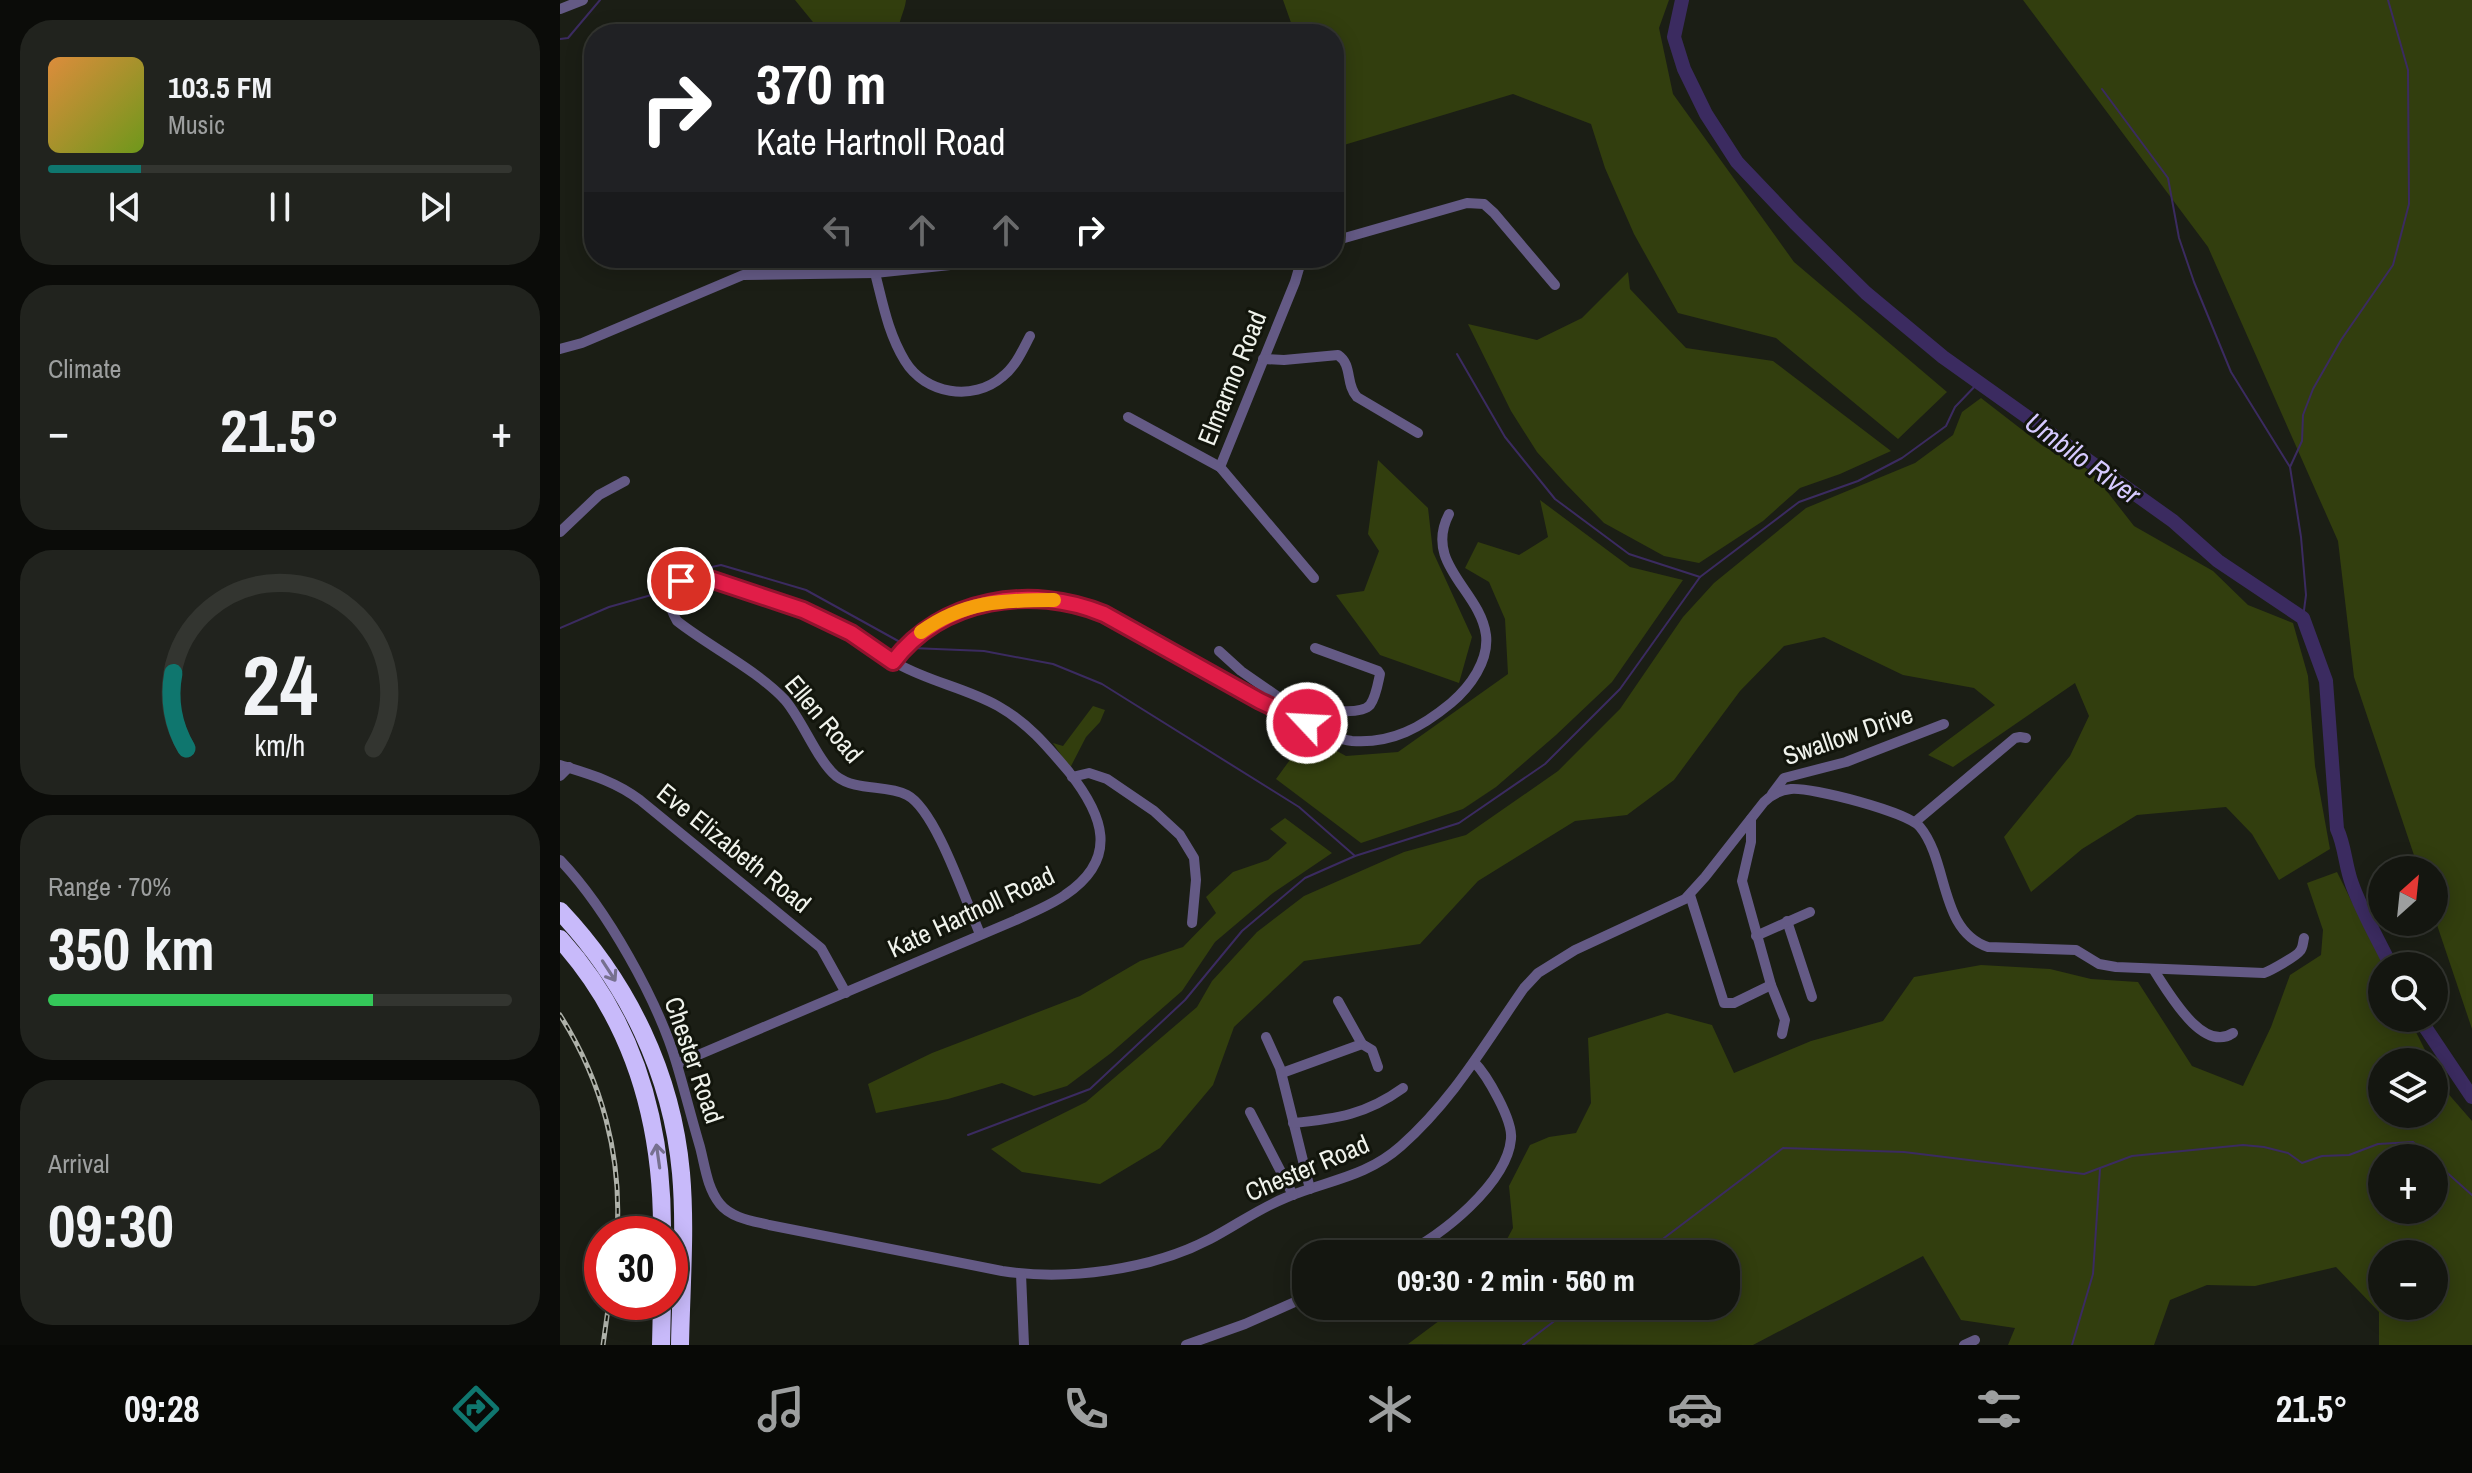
<!DOCTYPE html>
<meta charset="utf-8">
<style>
body{margin:0;font-family:"Archivo Narrow",sans-serif;background:#21231e;color:#f1f3f6;height:100vh;display:flex;flex-direction:column;font-size:30px;white-space:nowrap}
*{box-sizing:border-box;margin:0}
p{font-size:26px;color:#9d9f9f}
.icon{flex:none;width:44px;height:44px;fill:none;stroke:currentColor;stroke-width:2;stroke-linecap:round;stroke-linejoin:round}
.map{position:relative;flex:1;overflow:hidden}
.side{display:flex;flex-direction:column;gap:20px;padding:20px;background:#0b0c09;width:560px}
.side>*{flex:none}
.guide{position:absolute;left:24px;top:24px;width:760px;height:244px;border-radius:32px;box-shadow:0 4px 20px #0003,0 0 0 2px #333530;background:#202124;color:#fff;overflow:hidden}
.needle{width:52px;rotate:27deg}
.buttons{position:absolute;left:1808px;top:856px;display:grid;gap:16px}
.buttons a{display:grid;place-items:center;width:80px;height:80px;border-radius:50%;background:#141610;box-shadow:0 4px 20px #0003,0 0 0 2px #333530;font-size:40px}
.speed{position:absolute;left:24px;top:1216px;display:flex;gap:16px;font-size:40px;font-weight:700;text-align:center}
.speed>*{display:grid;place-content:center;width:104px;height:104px;border-radius:50%;background:#141610;box-shadow:0 4px 20px #0003,0 0 0 2px #333530;line-height:1}
.speed .limit{border:12px solid #d22;background:#fff;color:#111}
.pin{position:absolute;display:grid;place-items:center;width:68px;height:68px;color:#fff;margin:-34px;border:4px solid #fff;border-radius:50%;box-shadow:0 2px 8px #0007}
.me{position:absolute;width:88px;margin:-44px;rotate:295deg;stroke-linejoin:round;filter:drop-shadow(0 0 6px #0008)}
.turn{display:flex;align-items:center;gap:28px;height:168px;padding:0 40px;font-size:36px}
.turn .icon{width:104px;height:104px;stroke-width:2.5}
.turn b{display:block;font-size:56px;line-height:68px}
.lanes{display:flex;align-items:center;height:76px;padding:0 40px;background:#0003;justify-content:center;gap:40px;direction:ltr}
.lanes .off{opacity:.35}
.big{font-size:60px;font-weight:700;line-height:1.1}
.side .card{flex:1;display:flex;flex-direction:column;justify-content:center;gap:12px;min-width:0;padding:0 28px;border-radius:32px;background:#21231e}
.side .dial{align-items:center;gap:0}
.dial svg{height:208px;overflow:visible;fill:none;stroke:#333530;stroke-width:7;stroke-linecap:round;text-anchor:middle}
.dial text{fill:#f1f3f6;stroke:none}
.song{display:flex;align-items:center;gap:24px}
.cover{width:96px;height:96px;border-radius:12px;background:linear-gradient(135deg,hsl(30 70% 55%),hsl(80 70% 35%))}
.played{height:8px;border-radius:4px;background:linear-gradient(90deg,#0f766e 20%,#333530 20%)}
.keys{display:flex;justify-content:space-around;direction:ltr}
.heat{display:flex;justify-content:space-between;align-items:center;font-size:44px;direction:ltr}
.charge{height:12px;border-radius:6px;background:linear-gradient(90deg,#34c759 70%,#333530 0)}
.trip{position:absolute;left:732px;top:1240px;width:448px;height:80px;border-radius:32px;background:#141610;box-shadow:0 4px 20px #0003,0 0 0 2px #333530;font-weight:700;line-height:80px;text-align:center}
.tabs{display:flex;height:128px;justify-content:space-around;align-items:center;background:#080906;color:#9d9f9f}
.tabs .icon{width:56px;height:56px}
.tabs .active{color:#0f766e}
.tabs b{font-size:36px;color:#f1f3f6}
main{display:flex;flex:1;min-height:0}
.map>svg:first-child{display:block}
.green{fill:#323e0e;fill-rule:evenodd}
.lines{fill:none;stroke-linecap:round;stroke-linejoin:round}
.stream{stroke:#3b2b60;stroke-width:2}
.river{stroke:#3b2b60;stroke-width:14}
.minor{stroke:#645a85;stroke-width:10}
.motorway{stroke:#c8bafa;stroke-width:18}
.rail-casing{stroke:#afb2aa;stroke-width:5}
.rail{stroke:#12150c;stroke-width:2;stroke-dasharray:6;stroke-linecap:butt}
.oneway{stroke:#76708f}
.route-casing{stroke:#92132f;stroke-width:20}
.route{stroke:#e11d48;stroke-width:14}
.slow{stroke:#f59e0b;stroke-width:14}
.labels{text-anchor:middle;stroke-width:6;stroke-linejoin:round;paint-order:stroke}
.street-label{font-size:26px;fill:#f0f3ec;stroke:#12150c}
.water-label{font-size:28px;font-style:italic;fill:#d6caff;stroke:#12150c}
</style>
<main>
<section class="side">
<div class="card">
<div class="song"><i class="cover"></i><div><b>103.5 FM</b><p>Music</p></div></div>
<div class="played"></div>
<div class="keys"><svg class="icon" aria-label="previous" viewBox="0 0 24 24"><path d="M18 5L8 12l10 7zM5 5v14"/></svg><svg class="icon" aria-label="pause" viewBox="0 0 24 24"><path d="M8 5v14M16 5v14"/></svg><svg class="icon" aria-label="next" viewBox="0 0 24 24"><path d="M6 5l10 7-10 7zM19 5v14"/></svg></div>
</div>
<div class="card"><p>Climate</p>
<div class="heat"><a>−</a><b class="big">21.5°</b><a>+</a></div>
</div>
<div class="card dial"><svg viewBox="0 0 100 80">
<path d="M14 69A42 42 0 1 1 86 69"/>
<path d="M14 69A42 42 0 0 1 9 40" stroke="#0f766e"/>
<text x="50" y="56" font-size="32" font-weight="700">24</text>
<text x="50" y="72" font-size="11">km/h</text>
</svg></div>
<div class="card"><p>Range · 70%</p><b class="big">350 km</b><div class="charge"></div></div>
<div class="card"><p>Arrival</p><b class="big">09:30</b></div>
</section>
<div class="map">
<svg width="1912" height="1345" viewBox="0 0 1912 1345">
<rect width="100%" height="100%" fill="#1b1e15"/>
<g class="green">
<path d="M235,0H346C345,11 337,23 339,34H260L257,27Z"/>
<polygon points="723,0 1109,0 1099,28 1113,94 1234,262 1387,392 1338,439 1216,338 1118,313 1074,234 1045,168 1031,124 953,94 774,148 774,34 735,34"/>
<polygon points="1463,0 1912,0 1912,1029 1874,916 1874,870 1859,870 1794,677 1778,541 1648,247"/>
<polygon points="1068,272 1070,289 1126,348 1213,361 1331,451 1280,474 1240,488 1203,521 1139,563 1104,556 1044,523 1005,483 977,452 951,411 908,324 977,340 1022,318"/>
<polygon points="1421,398 1483,446 1531,471 1574,526 1653,571 1688,605 1733,623 1748,676 1755,766 1770,849 1719,880 1692,834 1666,807 1577,815 1522,849 1471,892 1444,837 1510,756 1529,716 1515,683 1393,767 1368,755 1435,705 1414,688 1343,675 1264,637 1224,646 1180,691 1114,780 1067,815 1015,821 918,881 860,944 744,961 674,1027 653,1085 600,1148 540,1184 462,1172 431,1149 526,1102 637,1007 652,981 697,932 744,896 844,852 906,835 998,771 1060,709 1123,617 1154,583 1246,508 1355,463 1393,435 1402,412"/>
<polygon points="818,460 868,508 873,552 912,637 899,683 820,655 776,595 804,591 819,551 808,534"/>
<polygon points="980,500 1070,567 1123,580 1052,682 996,735 936,787 903,809 801,843 716,779 748,735 786,756 838,752 948,674 945,619 929,582 905,568 918,542 959,555 988,537"/>
<polygon points="533,706 545,710 540,722 526,737 510,768 493,743 503,746"/>
<polygon points="725,818 772,853 713,893 655,942 622,991 551,1053 507,1086 474,1096 442,1083 388,1099 316,1113 308,1084 372,1053 520,996 580,961 623,947 656,913 646,897 673,872 708,860 727,843 710,829"/>
<path d="M1777,872L1824,966L1822,1018H1849L1871,1062H1822V1114H1874V1068L1885,1090L1912,1121V1345H1819V1312L1776,1267L1695,1286L1647,1285L1610,1300L1594,1345H1448L1455,1328L1401,1320L1363,1256L1193,1345L848,1344L899,1306H1166V1254H939L953,1228L949,1186L970,1145L989,1137L1016,1133L1031,1103L1028,1038L1107,1013L1152,1025L1174,1073L1251,1041L1323,1021L1354,977L1421,965L1490,969L1531,979L1578,982L1632,1066L1683,1086L1711,1027L1730,975L1761,955L1763,930L1747,883ZM1822,1158H1874V1210H1822ZM1822,1254H1874V1306H1822Z"/>
</g>
<g class="lines">
<g class="stream">
<polyline points="0,39 8,38 40,0"/>
<polyline points="1542,89 1608,178 1619,238 1634,282 1671,372 1730,467"/>
<polyline points="897,354 945,437 995,499 1069,554 1140,577"/>
<polyline points="138,570 161,565 246,590 340,642"/>
<polyline points="1743,618 1746,595 1741,537 1730,467 1742,441 1743,415 1753,389 1781,340 1833,265 1849,204 1848,70 1828,0"/>
<polyline points="0,628 49,607 102,592 118,574 124,573"/>
<polyline points="352,648 424,651 493,664 542,684 739,807 795,856"/>
<polyline points="408,1135 530,1089 625,1000 682,931 745,878 795,856 899,823 985,764 1060,689 1140,577 1239,502 1298,481 1342,458 1386,426 1395,407 1419,382"/>
<polyline points="1874,1161 1912,1195"/>
<polyline points="1083,1254 1223,1148 1344,1152 1524,1174 1572,1156 1683,1145 1704,1147 1728,1153 1742,1163 1762,1156 1789,1155 1818,1144 1853,1142 1871,1158"/>
<polyline points="963,1345 1014,1306"/>
<polyline points="1512,1345 1533,1274 1540,1169"/>
</g>
<g class="river">
<path d="M1122,0L1114,37L1124,69L1146,114L1177,162L1235,223L1306,293L1383,357L1613,521L1658,561L1743,618L1766,681L1777,829C1785,846 1785,865 1792,884C1802,912 1818,939 1831,966"/>
<polyline points="1859,1018 1912,1097"/>
</g>
<g class="minor">
<polyline points="0,9 23,0"/>
<polyline points="774,241 907,203 924,204 934,213 995,285"/>
<polyline points="742,258 735,282 660,467 754,578"/>
<path d="M315,273C323,304 328,333 345,361C365,394 413,402 442,377C456,366 462,351 470,336"/>
<polyline points="192,274 196,258"/>
<polyline points="0,349 22,343 183,275 315,273 456,258"/>
<path d="M703,359L724,360L778,355C793,365 785,384 797,397L858,433"/>
<polyline points="568,417 660,467"/>
<polyline points="0,532 39,495 65,481"/>
<polyline points="659,651 681,671 727,703"/>
<path d="M333,662C381,598 472,584 544,614C607,650 670,687 736,718C754,726 773,739 792,741C832,744 862,727 891,703C910,687 929,661 926,635C920,590 863,564 889,514"/>
<path d="M722,711L727,703C743,707 799,718 810,705C816,697 818,683 820,674L818,671L755,648"/>
<path d="M0,765C29,774 55,781 80,800L261,948L286,993"/>
<polyline points="0,776 9,767"/>
<polyline points="512,777 529,773 547,779 594,811 620,835 634,858 636,880 632,923"/>
<polyline points="1212,794 1224,778 1286,762 1384,724"/>
<polyline points="1355,822 1455,738 1460,737 1466,738"/>
<path d="M0,860C46,908 98,1000 117,1065C125,1092 132,1120 140,1147C145,1166 147,1188 160,1204C171,1218 193,1221 209,1225L442,1271C507,1281 591,1270 650,1239C675,1226 698,1209 725,1198C767,1180 805,1178 841,1146C894,1099 924,1045 964,988L978,973L1015,950L1125,899L1145,877L1204,802C1212,794 1220,790 1231,789C1252,787 1348,812 1360,827C1389,862 1379,931 1428,947L1516,950L1539,964L1556,967L1704,973C1710,971 1737,956 1740,951C1743,948 1743,942 1744,938"/>
<polyline points="1130,895 1164,1003 1174,1003 1211,985 1182,881 1191,842 1191,819"/>
<polyline points="1227,921 1252,997"/>
<polyline points="1196,936 1250,912"/>
<path d="M1593,969C1608,991 1642,1054 1673,1033"/>
<polyline points="1211,985 1225,1020 1222,1034"/>
<polyline points="778,1001 802,1044 812,1050 818,1067"/>
<polyline points="706,1037 720,1068 750,1189"/>
<path d="M117,1064L456,920C473,912 491,905 505,895C560,858 543,815 509,772C487,746 468,723 438,706C406,688 370,682 338,664C320,655 305,640 287,631C254,612 217,600 181,588C167,583 149,574 134,575C128,575 123,579 118,583C105,595 109,607 117,621C150,647 197,670 225,700C243,721 257,760 276,776C297,792 325,784 347,795C376,810 406,902 420,934"/>
<polyline points="722,1073 802,1044"/>
<polyline points="690,1112 733,1195"/>
<path d="M733,1123C777,1119 807,1114 843,1088"/>
<path d="M843,1254C881,1237 947,1183 951,1139C953,1120 927,1075 914,1062"/>
<polyline points="461,1274 464,1345"/>
<polyline points="626,1345 685,1324 746,1297"/>
<polyline points="1404,1345 1415,1340"/>
</g>
<g class="motorway">
<path d="M0,911C68,983 112,1074 121,1173C126,1230 121,1288 120,1345"/>
<path d="M0,939C75,1022 103,1124 102,1234"/>
<polyline points="101,1345 102,1302"/>
</g>
<defs>
<g id="rail">
<path d="M0,1015C42,1081 62,1156 57,1234"/>
<polyline points="43,1345 49,1302"/>
</g>
</defs>
<use href="#rail" class="rail-casing"/>
<use href="#rail" class="rail"/>
</g>
<defs><path id="oneway-shaft" d="M-6 0H5M1.5-3L5.5 0L1.5 3" fill="none" stroke-width="1.6" stroke-linecap="round" stroke-linejoin="round" transform="scale(2)"/></defs>
<g class="oneway">
<use href="#oneway-shaft" transform="translate(49 971) rotate(57)"/>
<use href="#oneway-shaft" transform="translate(98 1156) rotate(-98)"/>
</g>
<g class="lines">
<defs>
<path id="route" d="M121,581L135,574L243,610L291,633L333,662C381,598 472,584 544,614L700,701L747,723"/>
</defs>
<use href="#route" class="route-casing"/>
<use href="#route" class="route"/>
<path class="slow" d="M361,632C404,601 442,600 494,600"/>
</g>
<g class="labels">
<g class="street-label">
<text transform="translate(672 378) rotate(-68)" y="9">Elmarmo Road</text>
<text transform="translate(264 719) rotate(50)" y="9">Ellen Road</text>
<text transform="translate(1288 735) rotate(-19)" y="9">Swallow Drive</text>
<text transform="translate(174 848) rotate(39)" y="9">Eve Elizabeth Road</text>
<text transform="translate(411 912) rotate(-25)" y="9">Kate Hartnoll Road</text>
<text transform="translate(134 1060) rotate(71)" y="9">Chester Road</text>
<text transform="translate(747 1168) rotate(-23)" y="9">Chester Road</text>
</g>
<g class="water-label">
<text transform="translate(1523 458) rotate(36)" y="10">Umbilo River</text>
</g>
</g>
</svg>
<div class="buttons">
<a><svg class="needle" viewBox="-14 -14 28 28"><path d="M0-13l5 13h-10z" fill="#e53935"/><path d="M0 13l5-13h-10z" fill="#9d9f9f"/></svg></a>
<a><svg class="icon" aria-label="search" viewBox="0 0 24 24"><circle cx="10" cy="10" r="6"/><path d="M15 15l6 6"/></svg></a>
<a><svg class="icon" aria-label="layers" viewBox="0 0 24 24"><path d="M12 4l9 5-9 5-9-5zM3 14l9 5 9-5"/></svg></a>
<a>+</a>
<a>−</a>
</div>
<div class="speed"><div class="limit">30</div></div>
<div class="pin" style="left:121px;top:581px;background:#d93025"><svg class="icon" aria-label="arrive" viewBox="0 0 24 24"><path d="M6 21V4h12l-3 4 3 4H6"/></svg></div>
<svg class="me" style="left:747px;top:723px" viewBox="-20 -20 40 40"><circle r="17" fill="#e11d48" stroke="#fff" stroke-width="3"/><path d="M0-11L8 9 0 5-8 9z" fill="#fff"/></svg>
<div class="trip">09:30 · 2 min · 560 m</div>
<div class="guide">
<div class="turn"><svg class="icon" aria-label="right" viewBox="0 0 24 24"><path d="M7 20v-9h11M14 6l5 5-5 5"/></svg><div><b>370 m</b>Kate Hartnoll Road</div></div>
<div class="lanes"><svg class="icon off" aria-label="left" viewBox="0 0 24 24"><path d="M17 20v-9H6M10 6l-5 5 5 5"/></svg><svg class="icon off" aria-label="ahead" viewBox="0 0 24 24"><path d="M12 20V5M6 11l6-6 6 6"/></svg><svg class="icon off" aria-label="ahead" viewBox="0 0 24 24"><path d="M12 20V5M6 11l6-6 6 6"/></svg><svg class="icon" aria-label="right" viewBox="0 0 24 24"><path d="M7 20v-9h11M14 6l5 5-5 5"/></svg></div>
</div>
</div>
</main>
<nav class="tabs">
<b>09:28</b>
<svg class="icon active" aria-label="directions" viewBox="0 0 24 24"><path d="M12 3l9 9-9 9-9-9zM9 14v-3h6M13 9l2 2-2 2"/></svg>
<svg class="icon" aria-label="music" viewBox="0 0 24 24"><path d="M9 18V5l10-2v13"/><circle cx="6" cy="18" r="3"/><circle cx="16" cy="16" r="3"/></svg>
<svg class="icon" aria-label="phone" viewBox="0 0 24 24"><path d="M5 4h4l2 5-3 2q2 4 5 5l2-3 5 2v4C11 20 4 13 5 4z"/></svg>
<svg class="icon" aria-label="climate" viewBox="0 0 24 24"><path d="M12 3v18M4 7l16 10M4 17L20 7"/></svg>
<svg class="icon" aria-label="car" viewBox="0 0 24 24"><path d="M5 17H2v-5l4-1 3-4h7l3 4 3 1v5h-3M9 17h6M6 11h13"/><circle cx="7" cy="17" r="2"/><circle cx="17" cy="17" r="2"/></svg>
<svg class="icon" aria-label="filters" viewBox="0 0 24 24"><path d="M4 7h16M4 17h16"/><circle cx="9" cy="7" r="2"/><circle cx="15" cy="17" r="2"/></svg>
<b>21.5°</b>
</nav>
